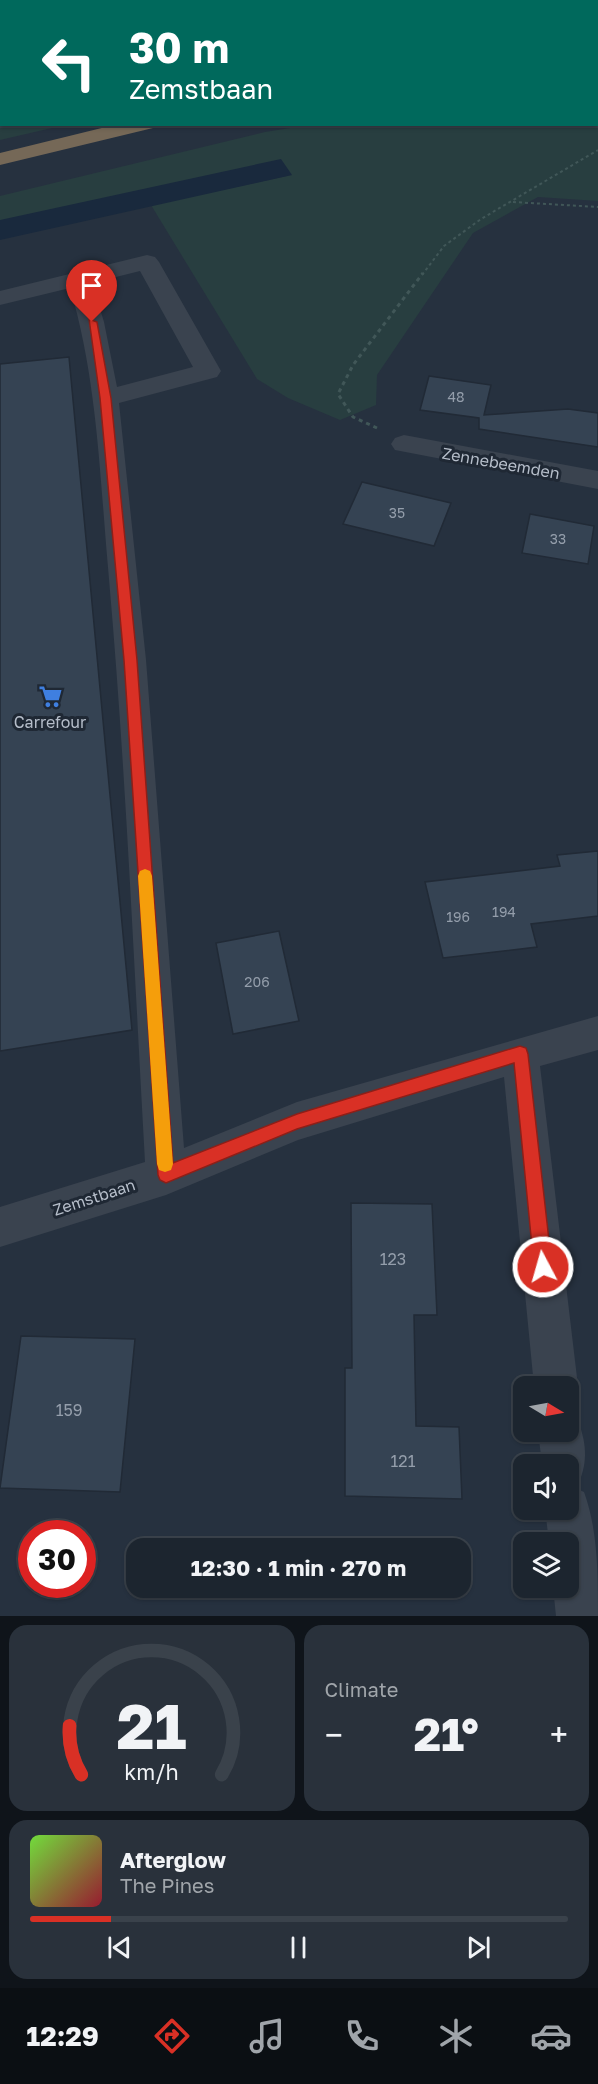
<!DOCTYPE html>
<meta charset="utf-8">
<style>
body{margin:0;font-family:"Golos Text",sans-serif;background:#29313b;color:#f1f3f6;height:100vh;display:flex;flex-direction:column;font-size:22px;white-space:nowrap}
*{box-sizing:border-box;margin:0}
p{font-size:20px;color:#a0a5aa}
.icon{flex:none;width:33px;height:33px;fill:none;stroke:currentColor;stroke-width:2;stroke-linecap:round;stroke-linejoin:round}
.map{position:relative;height:1616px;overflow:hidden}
.sheet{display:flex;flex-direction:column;gap:9px;padding:9px;background:#0f141a;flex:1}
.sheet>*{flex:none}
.top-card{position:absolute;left:0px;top:0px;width:598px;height:126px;box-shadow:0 2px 4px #0004,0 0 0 2px #3a424b;background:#00695c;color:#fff;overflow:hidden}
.needle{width:39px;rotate:100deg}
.controls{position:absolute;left:513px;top:1376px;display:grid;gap:12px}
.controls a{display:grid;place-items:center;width:66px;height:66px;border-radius:12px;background:#1c252f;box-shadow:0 2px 4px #0004,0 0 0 2px #3a424b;font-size:30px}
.speed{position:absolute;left:18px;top:1520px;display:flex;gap:12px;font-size:30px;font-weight:700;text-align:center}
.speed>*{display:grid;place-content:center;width:78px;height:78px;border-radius:50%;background:#1c252f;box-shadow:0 2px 4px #0004,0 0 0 2px #3a424b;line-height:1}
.speed .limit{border:9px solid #d22;background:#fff;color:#111}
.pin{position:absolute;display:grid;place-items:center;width:51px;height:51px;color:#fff;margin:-62px -26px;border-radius:50% 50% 50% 0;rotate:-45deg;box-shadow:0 0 6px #0007}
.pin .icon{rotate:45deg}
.me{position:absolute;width:66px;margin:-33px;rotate:354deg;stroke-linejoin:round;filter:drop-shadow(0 0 4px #0008)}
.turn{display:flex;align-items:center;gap:21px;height:126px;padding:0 30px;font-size:27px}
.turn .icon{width:78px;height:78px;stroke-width:2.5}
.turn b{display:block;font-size:42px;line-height:51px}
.big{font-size:45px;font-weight:700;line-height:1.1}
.sheet .widget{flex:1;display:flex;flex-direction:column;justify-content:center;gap:9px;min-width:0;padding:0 21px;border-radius:18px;background:#29313b}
.sheet .dial{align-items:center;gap:0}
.dial svg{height:156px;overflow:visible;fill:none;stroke:#3a424b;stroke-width:7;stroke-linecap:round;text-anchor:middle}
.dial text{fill:#f1f3f6;stroke:none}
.song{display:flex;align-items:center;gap:18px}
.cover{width:72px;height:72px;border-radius:9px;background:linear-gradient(135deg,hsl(100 70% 55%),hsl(350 70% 35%))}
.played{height:6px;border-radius:3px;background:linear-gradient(90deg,#d93025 15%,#3a424b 15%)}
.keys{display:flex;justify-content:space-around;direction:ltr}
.heat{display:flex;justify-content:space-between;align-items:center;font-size:33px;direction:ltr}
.sheet .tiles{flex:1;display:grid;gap:9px;grid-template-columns:1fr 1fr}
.widget:last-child{grid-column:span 2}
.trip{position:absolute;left:126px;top:1538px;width:345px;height:60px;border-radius:18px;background:#1c252f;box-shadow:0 2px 4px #0004,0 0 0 2px #3a424b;font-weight:700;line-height:60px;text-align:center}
.tabs{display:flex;height:96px;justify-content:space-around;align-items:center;background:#0b0f13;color:#a0a5aa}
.tabs .icon{width:42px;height:42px}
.tabs .current{color:#d93025}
.tabs b{font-size:27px;color:#f1f3f6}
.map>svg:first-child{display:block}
.green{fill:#283e40}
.water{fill:#19293d}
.building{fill:#354353;stroke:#212a36;stroke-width:1.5}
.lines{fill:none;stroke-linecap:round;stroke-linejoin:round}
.path-far1{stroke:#415758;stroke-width:2;stroke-dasharray:3 3;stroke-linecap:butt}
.path{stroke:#415758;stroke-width:3;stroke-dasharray:4 4;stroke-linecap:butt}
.minor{fill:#3a434f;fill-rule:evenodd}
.highway{fill:#756857;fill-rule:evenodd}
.route{fill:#d93025;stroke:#8d1f18;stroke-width:1.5}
.slow{fill:#f59e0b}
.labels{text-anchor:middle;stroke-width:6;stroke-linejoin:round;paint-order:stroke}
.number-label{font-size:14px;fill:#949eab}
.street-label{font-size:16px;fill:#b6beca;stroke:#1f2834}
.poi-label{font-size:16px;fill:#b6beca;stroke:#1f2834}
.near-number-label{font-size:16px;fill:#949eab}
</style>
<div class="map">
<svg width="598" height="1616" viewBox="0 0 598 1616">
<rect width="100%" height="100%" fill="#26313f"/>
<g class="green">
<polygon points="0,0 588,0 2,2 2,124 65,125 0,140"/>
<polygon points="598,60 598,201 538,197 473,233 377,375 376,405 340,420 288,398 257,379 151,205 292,175 0,221 0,196 265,132 309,125 597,124"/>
</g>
<polygon class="water" points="281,159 292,175 0,240 0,220"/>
<g class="building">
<polygon points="69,357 132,1030 0,1051 0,364"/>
<polygon points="429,376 491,385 484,415 568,409 598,413 598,447 479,429 479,418 420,410"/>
<polygon points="362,482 451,503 434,546 343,524"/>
<polygon points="530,514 594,526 588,564 522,553"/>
<polygon points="598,851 598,916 531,924 537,947 443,958 425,882 560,866 557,855"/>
<polygon points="279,931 299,1021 233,1034 216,943"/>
<polygon points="351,1203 432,1204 437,1315 414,1315 416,1426 459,1427 462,1499 345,1496 345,1368 352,1368"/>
<polygon points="21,1336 135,1339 120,1492 0,1488"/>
</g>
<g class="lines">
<g class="path-far1">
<polyline points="513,202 598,207"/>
<polyline points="422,275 444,246 481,219 598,150"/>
</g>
<polyline class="path" points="377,428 353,417 338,394 353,365 423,273"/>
<g class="minor">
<polygon points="344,0 368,0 343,2"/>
<polygon points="2,69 2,82 0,82 0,70"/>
<path d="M147,255L155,257L159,262L221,371L217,377L119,403L146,660L184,1148L297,1102L598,1016V1050L540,1066L578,1386L571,1401L568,1403V1386H534L504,1077L298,1140L166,1195L0,1247V1207L145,1162C134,967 126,773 109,579C100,482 98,382 70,288L0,305V291ZM140,271L193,367L117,387L104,322L92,283Z"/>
<polygon points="404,435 598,471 598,489 395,450 391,444 395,438"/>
<path d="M568,1412L576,1415C585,1438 589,1457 580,1480L568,1485V1464H542L538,1431H568Z"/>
<path d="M568,1485L584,1492C598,1530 598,1575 598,1616H556L553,1587H568V1542H549L545,1509H568Z"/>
</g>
<g class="highway">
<rect x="597" y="11" width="1" height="12"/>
<polygon points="118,124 156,124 153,128 0,165 0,153"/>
</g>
</g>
<polygon class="route" points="89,319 97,322 111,398 137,660 173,1163 297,1114 520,1046 526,1048 528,1054 552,1267 549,1273 543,1276 537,1273 534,1267 514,1063 297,1129 166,1183 160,1180 158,1175 124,660 100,398"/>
<polygon class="slow" points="145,869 150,871 152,876 173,1164 171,1170 165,1172 159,1170 157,1164 138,876 140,871"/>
<defs>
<symbol id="supermarket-bare" viewBox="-9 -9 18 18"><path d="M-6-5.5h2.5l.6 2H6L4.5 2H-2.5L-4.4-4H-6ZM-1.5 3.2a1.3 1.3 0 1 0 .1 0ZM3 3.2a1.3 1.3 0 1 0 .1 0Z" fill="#3f7fe0" stroke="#1f2834" stroke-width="2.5" paint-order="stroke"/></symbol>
</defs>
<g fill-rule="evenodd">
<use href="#supermarket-bare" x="34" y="680" width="33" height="33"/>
</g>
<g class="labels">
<g class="number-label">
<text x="456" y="402">48</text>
<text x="397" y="518">35</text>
<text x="558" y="544">33</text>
<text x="504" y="917">194</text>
<text x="458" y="922">196</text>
<text x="257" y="987">206</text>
</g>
<g class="street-label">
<text transform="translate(501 463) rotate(10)" y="6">Zennebeemden</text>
<text transform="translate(94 1197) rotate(-18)" y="6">Zemstbaan</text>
</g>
<g class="poi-label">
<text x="50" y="728">Carrefour</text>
</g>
<g class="near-number-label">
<text x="393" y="1265">123</text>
<text x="69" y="1416">159</text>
<text x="403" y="1467">121</text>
</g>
</g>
</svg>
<div class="controls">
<a><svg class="needle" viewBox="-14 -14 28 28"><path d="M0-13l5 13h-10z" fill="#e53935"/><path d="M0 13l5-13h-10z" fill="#a0a5aa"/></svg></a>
<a><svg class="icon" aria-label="sound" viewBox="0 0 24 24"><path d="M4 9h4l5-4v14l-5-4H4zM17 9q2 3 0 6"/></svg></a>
<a><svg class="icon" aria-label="layers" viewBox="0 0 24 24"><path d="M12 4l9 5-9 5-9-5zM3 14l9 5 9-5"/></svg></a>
</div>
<div class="speed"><div class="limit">30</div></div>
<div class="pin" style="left:92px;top:322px;background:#d93025"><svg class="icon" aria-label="arrive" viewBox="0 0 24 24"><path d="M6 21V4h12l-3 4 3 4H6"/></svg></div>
<svg class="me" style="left:543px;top:1267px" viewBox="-20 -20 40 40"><circle r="17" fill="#d93025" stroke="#fff" stroke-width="3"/><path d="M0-11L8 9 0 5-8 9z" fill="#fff"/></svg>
<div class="trip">12:30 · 1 min · 270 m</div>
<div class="top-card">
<div class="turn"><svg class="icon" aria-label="left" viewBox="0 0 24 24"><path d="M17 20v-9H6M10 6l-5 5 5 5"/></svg><div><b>30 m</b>Zemstbaan</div></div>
</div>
</div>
<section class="sheet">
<div class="tiles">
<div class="widget dial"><svg viewBox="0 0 100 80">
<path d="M14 69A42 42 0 1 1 86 69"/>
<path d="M14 69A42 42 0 0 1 8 44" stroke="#d93025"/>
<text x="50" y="56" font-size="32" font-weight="700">21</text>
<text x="50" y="72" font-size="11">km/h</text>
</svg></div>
<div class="widget"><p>Climate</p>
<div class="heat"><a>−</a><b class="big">21°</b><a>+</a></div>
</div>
<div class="widget">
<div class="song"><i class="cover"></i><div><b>Afterglow</b><p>The Pines</p></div></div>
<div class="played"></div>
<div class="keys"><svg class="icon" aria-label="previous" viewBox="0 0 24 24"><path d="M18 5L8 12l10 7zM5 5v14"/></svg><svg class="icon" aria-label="pause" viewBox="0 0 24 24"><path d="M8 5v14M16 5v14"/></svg><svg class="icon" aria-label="next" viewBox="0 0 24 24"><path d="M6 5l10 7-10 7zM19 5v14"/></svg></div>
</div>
</div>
</section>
<nav class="tabs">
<b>12:29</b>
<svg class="icon current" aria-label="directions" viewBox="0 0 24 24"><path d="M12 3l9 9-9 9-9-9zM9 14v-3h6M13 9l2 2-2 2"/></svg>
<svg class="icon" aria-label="music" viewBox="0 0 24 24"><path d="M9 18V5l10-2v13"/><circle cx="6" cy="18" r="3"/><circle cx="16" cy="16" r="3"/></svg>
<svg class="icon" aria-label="phone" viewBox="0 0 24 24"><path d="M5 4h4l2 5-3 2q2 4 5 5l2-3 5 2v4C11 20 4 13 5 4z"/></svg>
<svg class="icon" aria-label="climate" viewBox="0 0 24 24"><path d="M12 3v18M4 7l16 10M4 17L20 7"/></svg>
<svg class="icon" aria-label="car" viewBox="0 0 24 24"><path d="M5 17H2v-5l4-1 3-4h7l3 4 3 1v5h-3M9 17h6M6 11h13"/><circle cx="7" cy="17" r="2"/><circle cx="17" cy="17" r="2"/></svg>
</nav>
